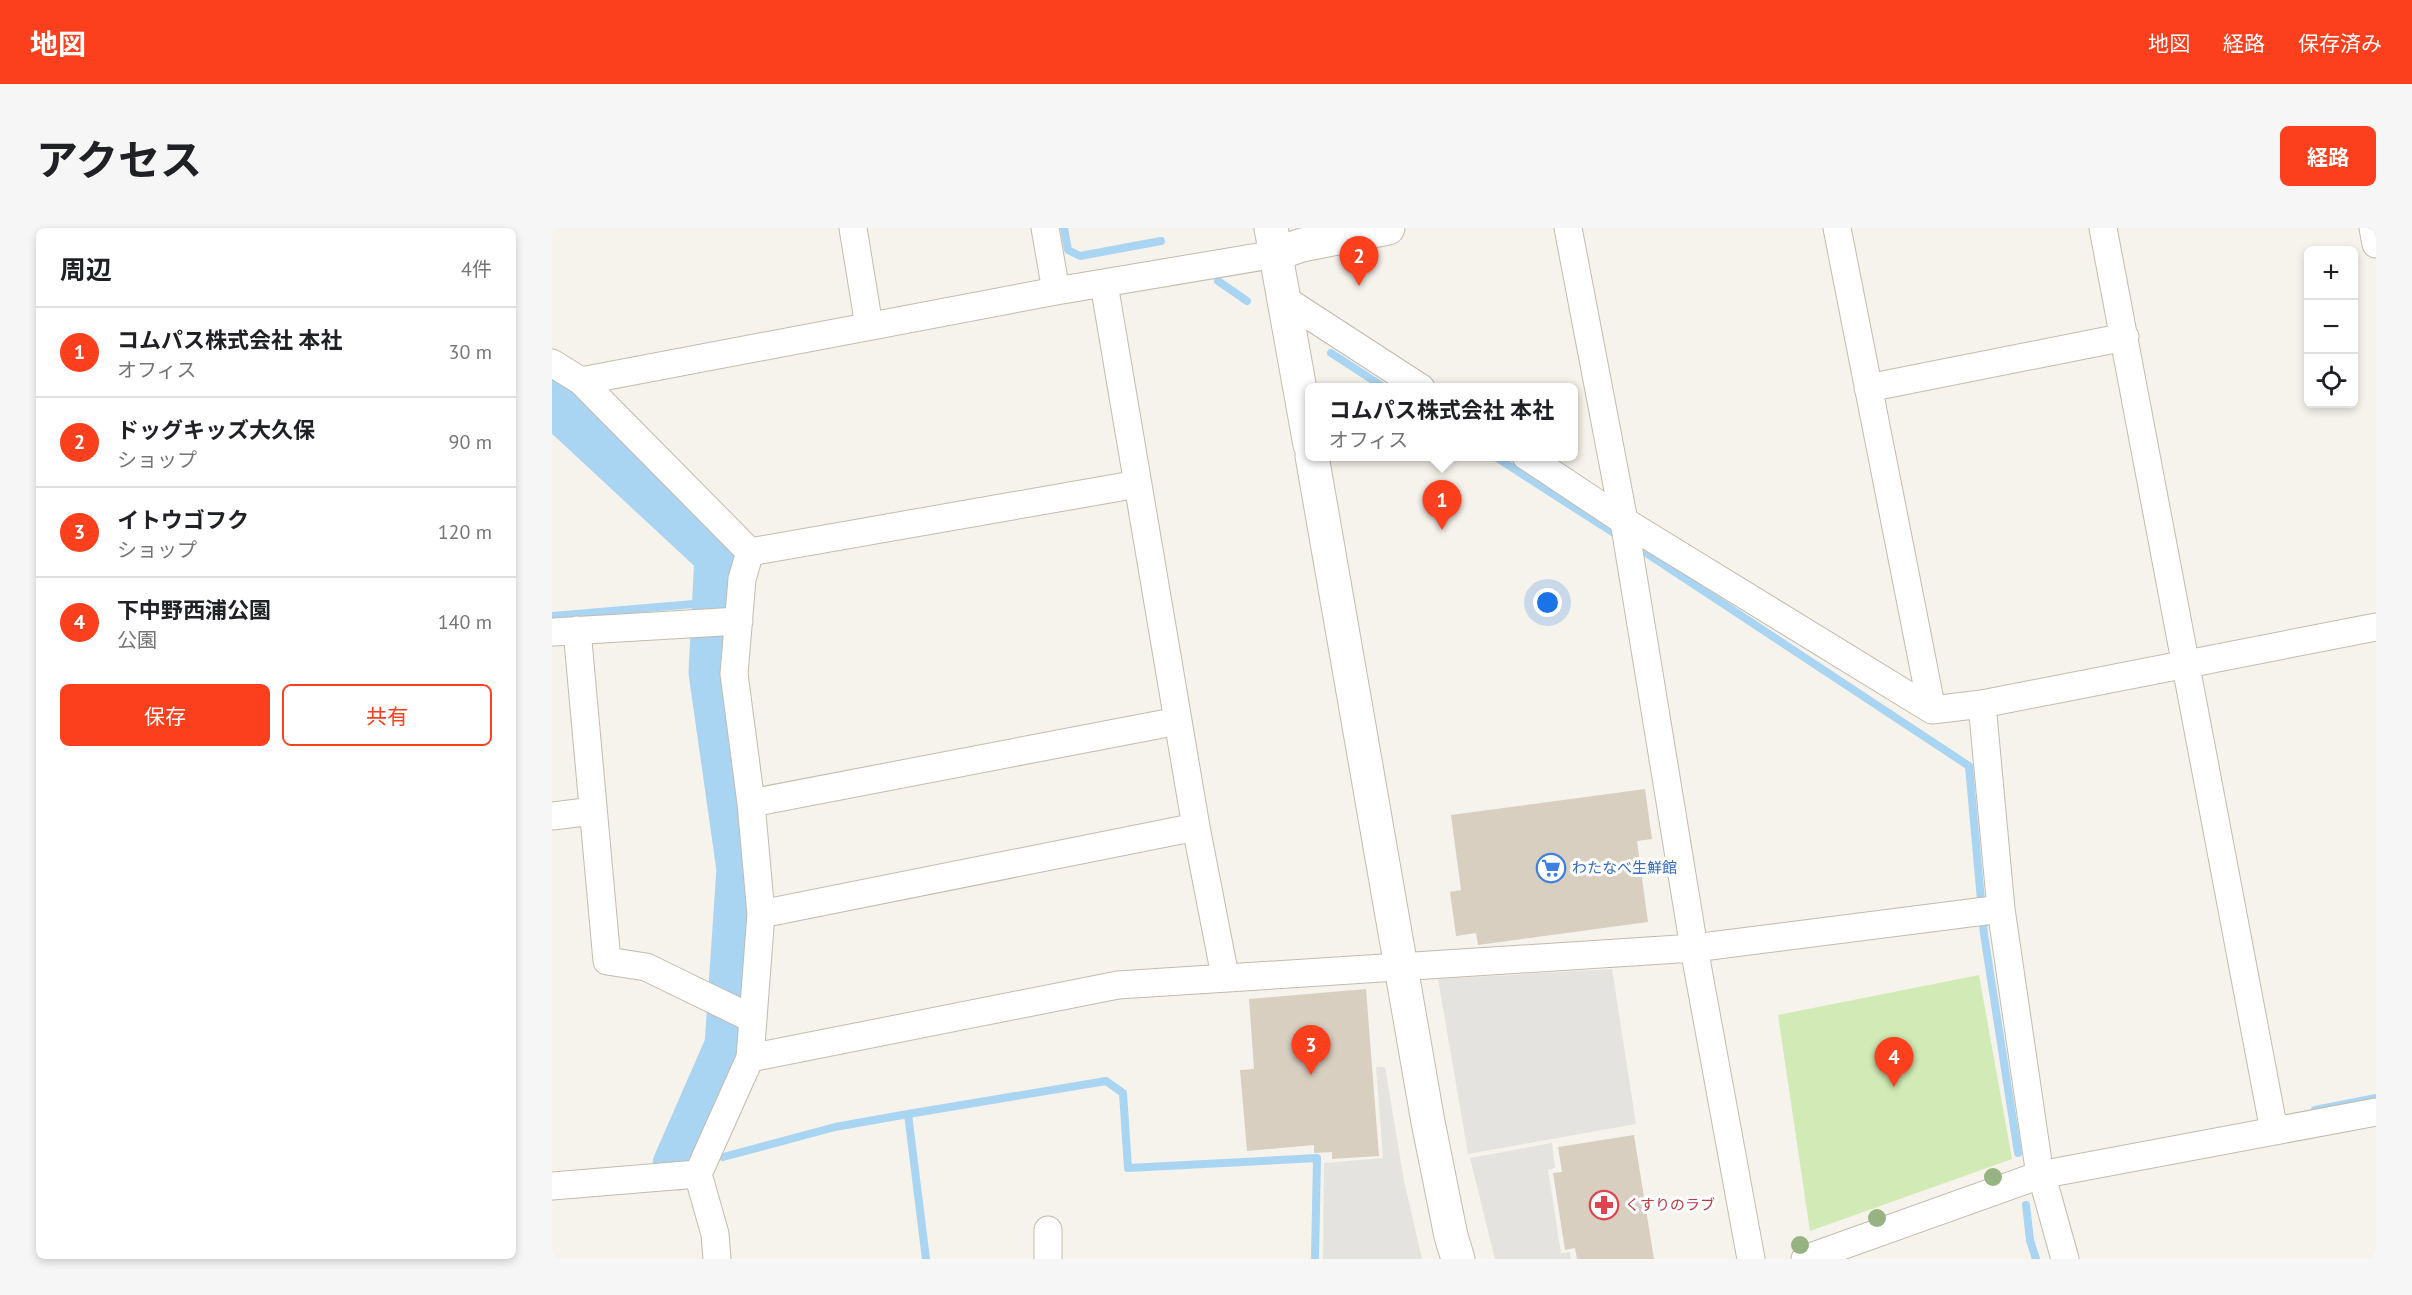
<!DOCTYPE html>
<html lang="ja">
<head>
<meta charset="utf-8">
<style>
	body { margin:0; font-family:"PT Sans","Noto Sans JP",sans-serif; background:#f6f6f6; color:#202124 }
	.controls { position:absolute; right:18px; top:18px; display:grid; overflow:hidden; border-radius:9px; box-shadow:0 3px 9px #0003 }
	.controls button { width:54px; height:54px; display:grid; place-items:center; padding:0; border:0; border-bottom:2px solid #e0e0e0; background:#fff; color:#202124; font:30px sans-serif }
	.you { position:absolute; left:996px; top:375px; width:21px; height:21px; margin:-15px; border:4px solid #fff; border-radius:50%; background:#1a73e8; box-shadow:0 0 0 9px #1a73e833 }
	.badge { display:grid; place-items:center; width:39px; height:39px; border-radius:50%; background:#fc3f1d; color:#fff; font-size:20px; font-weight:700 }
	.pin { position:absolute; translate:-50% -50px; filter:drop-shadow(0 2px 3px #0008) }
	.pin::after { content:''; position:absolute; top:32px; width:21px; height:18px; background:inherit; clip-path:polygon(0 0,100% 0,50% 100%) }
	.popup { position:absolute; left:753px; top:155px; width:273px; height:78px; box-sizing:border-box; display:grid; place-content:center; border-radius:9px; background:#fff; filter:drop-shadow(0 2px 4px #0005); font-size:20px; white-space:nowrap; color:#757577 }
	.popup b { font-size:22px; color:#202124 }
	.popup::after { content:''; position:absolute; left:50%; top:100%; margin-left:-12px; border:12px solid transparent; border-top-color:#fff }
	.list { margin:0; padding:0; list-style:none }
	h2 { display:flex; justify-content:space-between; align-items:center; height:78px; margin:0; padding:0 24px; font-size:26px }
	h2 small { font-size:20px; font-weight:400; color:#757577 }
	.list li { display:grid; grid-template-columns:39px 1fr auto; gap:18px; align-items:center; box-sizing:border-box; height:90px; padding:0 24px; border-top:2px solid #e0e0e0 }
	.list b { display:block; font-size:22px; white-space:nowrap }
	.list p { margin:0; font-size:20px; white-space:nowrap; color:#757577 }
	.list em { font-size:20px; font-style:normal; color:#757577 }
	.actions { display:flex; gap:12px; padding:18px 24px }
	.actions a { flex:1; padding:14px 0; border:2px solid #fc3f1d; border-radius:9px; text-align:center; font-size:21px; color:#fc3f1d }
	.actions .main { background:#fc3f1d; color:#fff }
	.icon { flex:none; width:33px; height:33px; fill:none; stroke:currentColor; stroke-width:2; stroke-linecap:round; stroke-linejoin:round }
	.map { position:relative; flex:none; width:1824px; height:1031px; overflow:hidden; border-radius:9px }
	header { display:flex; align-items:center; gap:36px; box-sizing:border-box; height:84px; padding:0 30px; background:#fc3f1d; color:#fff }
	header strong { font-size:28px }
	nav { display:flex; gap:33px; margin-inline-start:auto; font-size:21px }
	.intro { display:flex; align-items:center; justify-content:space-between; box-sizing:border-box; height:144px; padding:0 36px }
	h1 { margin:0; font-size:42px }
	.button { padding:15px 27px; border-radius:9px; background:#fc3f1d; color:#fff; font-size:21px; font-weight:700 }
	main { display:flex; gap:36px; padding:0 36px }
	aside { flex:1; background:#fff; border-radius:9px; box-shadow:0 3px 9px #0003 }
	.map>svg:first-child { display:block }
</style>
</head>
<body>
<header>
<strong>地図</strong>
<nav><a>地図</a><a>経路</a><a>保存済み</a></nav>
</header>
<div class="intro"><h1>アクセス</h1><a class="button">経路</a></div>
<main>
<aside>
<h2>周辺<small>4件</small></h2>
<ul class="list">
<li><span class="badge">1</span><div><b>コムパス株式会社 本社</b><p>オフィス</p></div><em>30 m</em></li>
<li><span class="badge">2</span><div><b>ドッグキッズ大久保</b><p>ショップ</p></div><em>90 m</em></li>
<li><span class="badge">3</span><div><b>イトウゴフク</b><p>ショップ</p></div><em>120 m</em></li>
<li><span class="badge">4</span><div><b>下中野西浦公園</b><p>公園</p></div><em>140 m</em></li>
</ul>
<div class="actions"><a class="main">保存</a><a>共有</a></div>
</aside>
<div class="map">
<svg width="1824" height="1031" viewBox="0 0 1824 1031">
	<rect width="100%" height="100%" fill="#f6f3ec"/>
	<!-- green -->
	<path fill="#d2eab5" d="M1427,747L1460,931L1258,1003L1226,787Z"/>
	<!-- parking -->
	<path fill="#e5e3e0" d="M1060,741L1084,896L916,926L886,751Z
		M824,839H833L852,953L870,1031H771L772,935L831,930Z
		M1000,915L1003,940L996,942L1009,1025L1018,1024L1019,1031H943L918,930Z"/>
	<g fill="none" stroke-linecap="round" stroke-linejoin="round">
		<!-- stream -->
		<path stroke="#a9d4f2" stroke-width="8" d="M512,0L516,22L528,28L609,13
			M666,53L695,73
			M779,125L833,160
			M942,228L1068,309
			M1082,317L1417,538L1432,706L1466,925
			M0,388L165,374
			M1763,882L1824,870
			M356,886L554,853L571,865L576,940L765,930L763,1031
			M171,929L283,899L356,886L374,1031
			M1474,977L1478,1012L1484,1031"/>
		<!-- river -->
		<path stroke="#a9d4f2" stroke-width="51" d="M0,171L168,327L162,444L190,641L178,818L126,937"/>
	</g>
	<!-- building -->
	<path fill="#d8cfc1" d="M1093,561L1100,611L1085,613L1096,694L926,717L924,705L904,708L898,664L909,662L899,587Z
		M814,761L827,928L780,931V924L762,925V917L695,923L688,842L702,841L697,771Z
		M1082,907L1102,1031H1025L1023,1020L1013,1022L1001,945L1010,944L1006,919Z"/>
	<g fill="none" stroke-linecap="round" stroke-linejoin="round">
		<!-- minor casing -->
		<g stroke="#c2bbae" stroke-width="29">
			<path id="minor" d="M301,0L317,98
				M493,0L504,63
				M1016,0L1072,293L1142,720L1199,1031
				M1285,0L1380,482
				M1551,0L1722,903
				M1821,0L1824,16
				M552,56L644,599L673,748
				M732,71L869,160
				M0,135L29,153L198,324
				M29,153L504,63L724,26
				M1316,160L1573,109
				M974,228L1072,293L1380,482L1430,476L1824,399
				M198,324L586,256
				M25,402L55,733L94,739L201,791
				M0,404L187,393
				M1430,476L1449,681L1486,934L1513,1031
				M199,575L626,493
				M0,588L41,583
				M209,686L644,599
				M198,830L566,757L1142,720L1449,681
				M0,958L146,946
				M496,1002V1031
				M165,1031L163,1006L146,946L198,830L209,686L199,575L182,446L190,351L198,324
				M1253,1031L1488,947L1824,884"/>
		</g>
		<!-- tertiary casing -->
		<g stroke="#c2bbae" stroke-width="35">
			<path id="tertiary" d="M719,0L758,217
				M724,26L750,17L836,0
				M760,228L876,894L899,1008L906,1031"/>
		</g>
		<!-- minor -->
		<use href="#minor" stroke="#fff" stroke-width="27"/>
		<!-- tertiary -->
		<use href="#tertiary" stroke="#fff" stroke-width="33"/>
	</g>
	<!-- trees -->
	<g fill="#97b381">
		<circle cx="1441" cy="949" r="9"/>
		<circle cx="1325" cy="990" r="9"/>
		<circle cx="1248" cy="1017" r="9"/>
	</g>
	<!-- icons -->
	<defs>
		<g id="supermarket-ring" transform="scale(1.5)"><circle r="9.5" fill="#fff" stroke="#3f7fe0" stroke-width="1.5"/><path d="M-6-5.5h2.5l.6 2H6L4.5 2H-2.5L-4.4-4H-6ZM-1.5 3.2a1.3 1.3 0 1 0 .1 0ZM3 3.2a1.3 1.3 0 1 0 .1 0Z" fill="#3f7fe0"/></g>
		<g id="pharmacy-ring" transform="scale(1.5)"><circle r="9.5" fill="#fff" stroke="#e0444e" stroke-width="1.5"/><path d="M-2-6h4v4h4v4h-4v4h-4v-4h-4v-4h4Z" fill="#e0444e"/></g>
	</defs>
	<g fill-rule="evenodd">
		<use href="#supermarket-ring" x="999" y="640"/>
		<use href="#pharmacy-ring" x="1052" y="977"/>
	</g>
	<g text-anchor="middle" stroke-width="6" stroke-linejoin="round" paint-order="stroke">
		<!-- shop labels -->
		<g font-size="15" fill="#366cbe" stroke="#fff" text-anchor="start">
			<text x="1020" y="645">わたなべ生鮮館</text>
		</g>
		<!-- health labels -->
		<g font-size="15" fill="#be3a42" stroke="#fff" text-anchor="start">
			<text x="1073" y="982">くすりのラブ</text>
		</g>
	</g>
</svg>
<div class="controls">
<button>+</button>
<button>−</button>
<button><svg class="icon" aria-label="locate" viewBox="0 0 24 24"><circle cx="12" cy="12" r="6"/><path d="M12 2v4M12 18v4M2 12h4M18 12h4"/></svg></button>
</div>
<div class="you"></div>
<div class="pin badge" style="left:890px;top:302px">1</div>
<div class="popup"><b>コムパス株式会社 本社</b>オフィス</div>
<div class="pin badge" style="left:807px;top:58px">2</div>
<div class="pin badge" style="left:759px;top:847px">3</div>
<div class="pin badge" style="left:1342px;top:859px">4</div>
</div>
</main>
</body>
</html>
